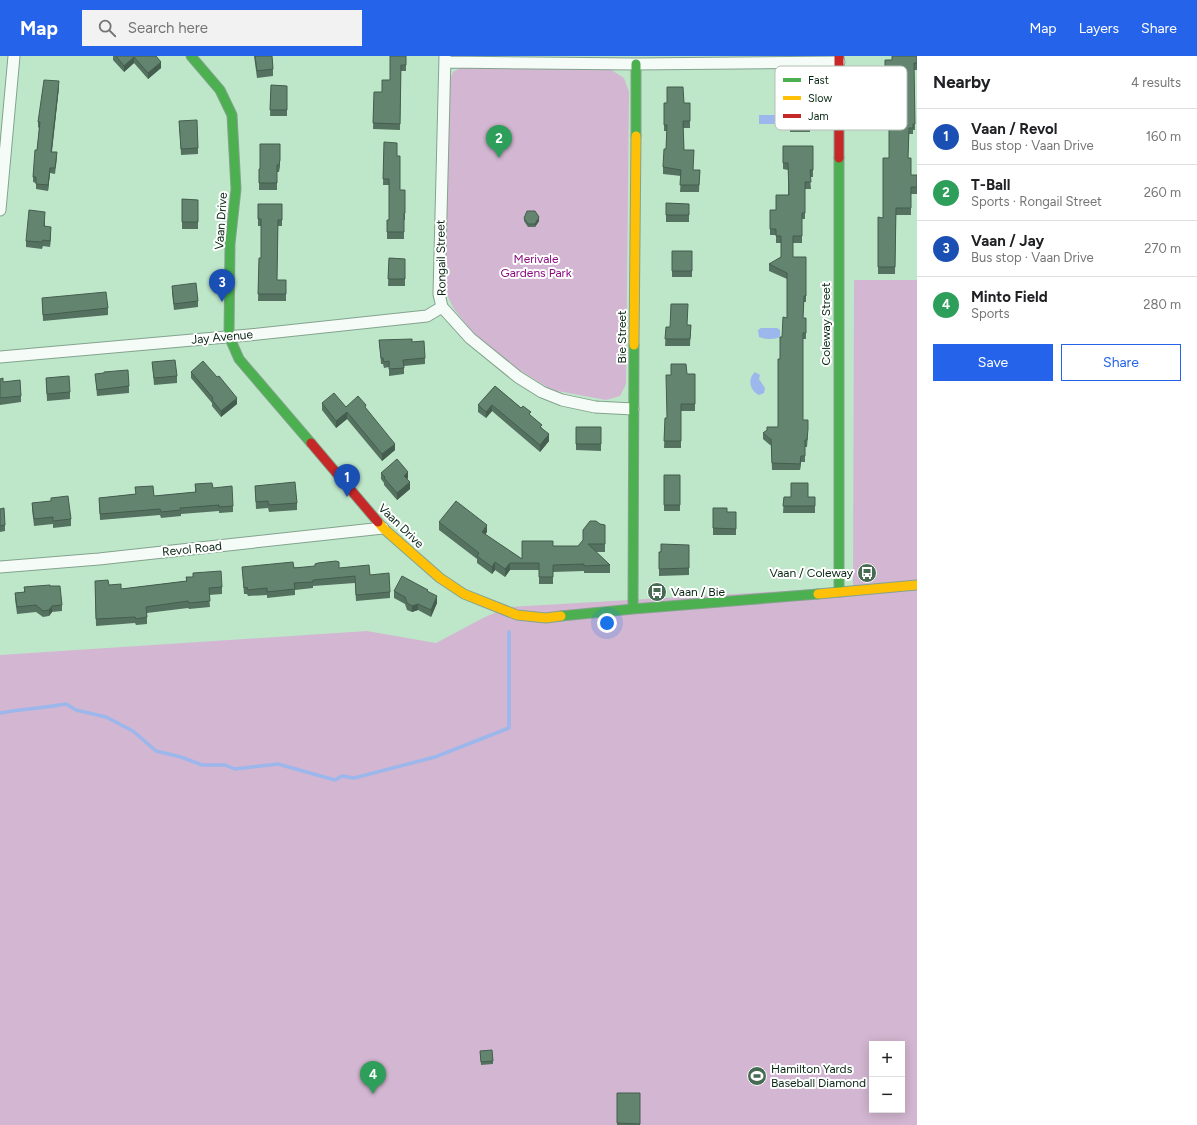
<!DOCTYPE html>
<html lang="en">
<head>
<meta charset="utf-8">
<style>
	body { margin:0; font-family:Figtree,sans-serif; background:#f2f2f2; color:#202124 }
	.controls { position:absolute; right:12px; bottom:12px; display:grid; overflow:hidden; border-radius:0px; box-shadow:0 2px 10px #0003 }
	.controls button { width:36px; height:36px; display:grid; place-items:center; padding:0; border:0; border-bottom:1px solid #e0e0e0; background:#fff; color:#202124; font:20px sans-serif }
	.you { position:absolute; left:607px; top:567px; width:14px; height:14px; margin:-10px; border:3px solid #fff; border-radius:50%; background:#1a73e8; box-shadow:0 0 0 6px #1a73e833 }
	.badge { display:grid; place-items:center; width:26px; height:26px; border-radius:50%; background:#2563eb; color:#fff; font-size:13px; font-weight:700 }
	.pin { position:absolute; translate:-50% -33px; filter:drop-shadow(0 1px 2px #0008) }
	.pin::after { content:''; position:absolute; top:21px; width:14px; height:12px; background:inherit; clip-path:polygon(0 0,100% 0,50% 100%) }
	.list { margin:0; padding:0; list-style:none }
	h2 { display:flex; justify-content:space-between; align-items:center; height:52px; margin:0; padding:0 16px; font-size:17px }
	h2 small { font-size:13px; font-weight:400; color:#757577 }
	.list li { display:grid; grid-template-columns:26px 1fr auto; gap:12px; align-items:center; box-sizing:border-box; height:56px; padding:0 16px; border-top:1px solid #e0e0e0 }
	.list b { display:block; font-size:15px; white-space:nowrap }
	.list p { margin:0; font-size:13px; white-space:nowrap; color:#757577 }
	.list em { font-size:13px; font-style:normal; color:#757577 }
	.actions { display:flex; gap:8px; padding:12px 16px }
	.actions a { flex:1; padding:9px 0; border:1px solid #2563eb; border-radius:0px; text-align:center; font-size:14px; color:#2563eb }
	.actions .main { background:#2563eb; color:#fff }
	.icon { flex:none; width:22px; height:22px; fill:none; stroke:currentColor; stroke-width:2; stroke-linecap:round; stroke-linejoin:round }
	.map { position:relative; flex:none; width:917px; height:1069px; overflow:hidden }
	header { display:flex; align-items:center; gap:24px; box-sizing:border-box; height:56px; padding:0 20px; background:#2563eb; color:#fff }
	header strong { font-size:19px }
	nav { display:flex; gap:22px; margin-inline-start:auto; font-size:14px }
	.search { width:280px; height:36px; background:#f2f2f2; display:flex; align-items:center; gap:10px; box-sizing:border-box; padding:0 14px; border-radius:0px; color:#757577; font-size:15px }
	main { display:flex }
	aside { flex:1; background:#fff }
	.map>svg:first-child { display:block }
</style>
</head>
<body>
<header>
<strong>Map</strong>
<div class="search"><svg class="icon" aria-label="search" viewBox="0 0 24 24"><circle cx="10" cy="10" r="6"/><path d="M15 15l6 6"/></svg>Search here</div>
<nav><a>Map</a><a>Layers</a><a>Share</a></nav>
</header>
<main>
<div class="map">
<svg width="917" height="1069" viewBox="0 0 917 1069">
	<rect width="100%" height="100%" fill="#bee7ca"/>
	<!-- green -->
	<path fill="#d3b6d1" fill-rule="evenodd" d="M460,12L610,13L624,22L629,36L626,328L620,340L606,344L552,334L513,310L474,278L454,253L445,235L450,24L453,16Z
		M854,224H917V1069H0V599L367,575L436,587L485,561L509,551L853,531ZM872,988H902V1054H872Z"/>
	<!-- water -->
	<path fill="#9cb7eb" d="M759,59H778V68H759Z
		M761,272H777L780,274V281C774,284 764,283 759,281L758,274Z
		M755,316L760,319L759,323L765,332L764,337L759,339C750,335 747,323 755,316Z"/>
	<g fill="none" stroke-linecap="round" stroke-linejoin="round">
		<!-- stream -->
		<path stroke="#9cb7eb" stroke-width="3.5" d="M0,657C22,653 44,652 66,648L76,654L106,661L133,675L156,695L181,701L202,709H225L235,713L278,708L335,724L342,720L354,722L435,701L509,672V576"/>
		<!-- street casing -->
		<g stroke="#83a38d" stroke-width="13">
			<path id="street" d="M445,0L439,238L442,251L470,282L518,321L542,336L562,344L595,351L633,353
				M445,6L636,8L839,6
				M0,154L14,0
				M0,301L249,279L427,260L442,251
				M0,511L99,503L383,472"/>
		</g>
		<!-- fast casing -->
		<g stroke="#83a38d" stroke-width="11">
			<path id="fast" d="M191,0L220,34L232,59L236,133L230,188L229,280L239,303L311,387
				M636,80V8
				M839,102V536
				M633,553L634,289
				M561,560L633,553L818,538"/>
		</g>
		<!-- slow casing -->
		<g stroke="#83a38d" stroke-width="11">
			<path id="slow" d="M634,289L636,80
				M378,466L383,472L440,522L464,538L517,559L546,562L561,560
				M818,538L917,529"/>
		</g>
		<!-- jam casing -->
		<g stroke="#83a38d" stroke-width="11">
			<path id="jam" d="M839,102V0
				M311,387L378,466"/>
		</g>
		<!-- street -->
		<use href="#street" stroke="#f5fbf7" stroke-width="11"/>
		<!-- fast -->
		<use href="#fast" stroke="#4caf50" stroke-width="9"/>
		<!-- slow -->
		<use href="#slow" stroke="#ffc107" stroke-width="9"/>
		<!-- jam -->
		<use href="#jam" stroke="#c62828" stroke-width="9"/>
	</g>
	<!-- wall -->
	<path fill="#557260" d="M113,0H156L161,12L148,23L134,7L124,16L113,4Z
		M254,0H272L273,13V20L257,22Z
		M406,0V15H401L400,74L373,73L374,36H382Z
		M917,0V14H914L915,74H913V78H909L908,102L911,119H917V138H911V159H896L895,218H878V161L883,162L889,102V67L880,59L881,25H885L892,4Z
		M271,29L287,30V60H270Z
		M59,31L52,96L57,102L55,118L50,117L48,135L36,133V127L33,126V121L37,94L39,72L38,71V66Z
		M806,41H810V76H790V50H793Z
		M664,47H690V72H683L684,94L693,114H700L699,136H680L681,120L663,118V111L666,93L667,75H664Z
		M179,65L198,92V98L181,99Z
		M384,86L397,100L400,134H405V164H404V183H387V164H389V129H383Z
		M280,88V111L279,116H277V134H259V113H260Z
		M783,90H813V121H810L811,133H805V163H802V187H793V201H806V246H804L803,262H806V283H803V364L808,379L807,391H805V406H801L800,414H772L771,389H770L763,383V377L778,371L780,303L782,281L787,262V223L769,215V208L781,201V187H776V179H770V154H776L788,139V114L783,113Z
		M182,143L198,144V173H182Z
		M666,147L689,148V166H666Z
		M258,148H282V170H278L277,224H286V245H258L259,202H261V170H258Z
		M524,162L539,165L535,171H528L524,165Z
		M45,163V170L51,177L50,191L43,190L42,193L26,191V185Z
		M672,195H692V221H672Z
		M389,202L405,203V230H388Z
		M172,230L198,245V251L174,254L172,237Z
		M42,242L108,252V259L43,265Z
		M687,269H691L690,290H665L666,271H670Z
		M379,284L412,286L425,302V308L404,310V318L389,320V311L384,312L383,308H381Z
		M152,306L177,320V327L154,329Z
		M191,316L217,321L237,348L221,361L212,350V347L191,322Z
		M95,318L129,330V337L97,340Z
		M687,318H695V355H681V392H664L665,362H667Z
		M46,322L70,336V343L47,345Z
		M0,323L21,340V346L0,349Z
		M495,330L531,360L542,372L549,385L540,396L492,355L486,362L478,356V349Z
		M322,347L366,353L395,394L382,405L347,363L336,372L322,354Z
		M576,371H601V395L576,394Z
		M381,417L408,422L407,423L410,433L397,444L384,429V427L381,423Z
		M664,419H680V455H664Z
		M195,428L213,432L233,450V456L219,457V455L181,458V460L161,462L160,459L100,464L99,442L136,438L135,431L154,440L195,436Z
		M255,430L297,447V454L269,456L268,452L256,453Z
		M784,441H815V457H783Z
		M51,442L71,463V470L53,472V468L34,470L32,453V447L51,445Z
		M713,452L727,456H736V479H713Z
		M0,453L5,469V475L0,476Z
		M439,466L487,476L485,478L522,503L553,490H578L600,468L605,469V496H596L610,509V517H584V515L553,516V528H539V514H510L505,521L495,514L492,518L477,507V503L439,474Z
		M689,489V519L659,520V496Z
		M242,511L339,512L370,519L390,536V542L356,545L355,527L313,530V532L295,534V539L267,542V539L248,540L247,538H244Z
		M193,517L222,531V538L209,539L210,551L189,553L188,552L147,557V568L136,569L135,567L96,570L95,532L109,529L121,533L186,525V521H193Z
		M50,530L62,549V555L52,556L49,560L43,561L36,556L17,558L15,543V537L24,536V531Z
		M394,535L428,536L437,547L431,561L418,554L412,556L407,554L405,548L394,542Z
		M480,995L493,1005V1008L481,1009Z
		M617,1037H640V1069H617Z"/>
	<!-- shaded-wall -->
	<path fill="#455d4e" d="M134,1V7L124,16V10Z
		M161,6V12L148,23V17Z
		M59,25V31L51,101V96Z
		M50,112V117L48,135V129Z
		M539,161V165L535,171V168Z
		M51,171V177L50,191V185Z
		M237,342V348L221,361V355Z
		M492,349V355L486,362V356Z
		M347,356V363L336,372V365Z
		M549,378V385L540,396V389Z
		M395,388V394L382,405V398Z
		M801,400V406L800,414V408Z
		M408,416V422L404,426V420Z
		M410,426V433L397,444V437Z
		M487,469V476L482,483V476Z
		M495,506V514L492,518V511Z
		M510,507V514L505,521V513Z
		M437,540V547L431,561V554Z
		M418,548V554L412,556V550Z
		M52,550V556L49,560V554Z"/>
	<!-- building -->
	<path fill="#638570" stroke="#455d4e" d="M116,0H156L161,6L148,17L134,1L124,10Z
		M255,0H272L273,13L257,15Z
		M390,0H406V9H401L400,68L373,67L374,36H382V24H390Z
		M892,0H917V7H914L915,68H913V72H909L908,102H911V119H917V131H911V152H896L895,211H878V161L883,162V102H889V61L880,52L881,25H885V4H892Z
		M44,24L59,25L51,96H57L55,112H50L48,129L36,128V121H33L35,94H37L40,66H38Z
		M271,29L287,30V54H270Z
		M667,31H683L684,47H690V65H683L684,94H694L693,114H700L699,129H680L681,114L663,111L664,93H666L667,69H664V47H667Z
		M197,64L198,92L181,93L179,65Z
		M384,86L397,87V100H400V134H405V157H404V176H387V164H389V123H383Z
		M260,88H280V104L279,109H277V127H259V113H260Z
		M783,90H813V114H810L811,126H805V157H802V180H793V201H806V240H804L803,262H806V277H803V364H808V373L807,384H805V400H801L800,408L772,407L771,383H770L763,377L767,374V371H778V303H780V281H782L783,261L787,262V217L769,208L781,201V180H776V173H770V154H776V139H789L788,107H783Z
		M182,143L198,144V166H182Z
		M666,147L689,148V159H666Z
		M258,148H282V164H278L277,224H286V238H258L259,202H261V163H258Z
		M29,154L45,156L44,170L51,171L50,185L43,184L42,186L26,185Z
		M527,155H535L539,161L535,168H528L524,162Z
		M672,195H692V215H672Z
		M389,202L405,203V223H388Z
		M196,227L198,245L174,248L172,230Z
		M106,236L108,252L43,259L42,242Z
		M671,248H688L687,269H691L690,283H665L666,271H670Z
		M412,283V286L424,285L425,302L403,304L404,312L389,313V305L384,306L383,302H381L379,284Z
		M175,304L177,320L154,322L152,306Z
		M203,305L217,321L219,320L237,342L221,355L212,344L213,342L191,316Z
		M671,308H686L687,318H695V348H681V385H664L665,362H667L666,319H671Z
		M128,314L129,330L97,334L95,318L104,317V316Z
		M69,320L70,336L47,338L46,322Z
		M3,322V326L20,324L21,340L0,342V323Z
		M495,330L521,352L523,350L531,356L529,358L542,369L540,371L549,378L540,389L492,349L486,356L478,349Z
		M334,337L346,351L358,340L366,349L365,351L395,388L382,398L347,356L336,365L322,347Z
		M576,371H601V388H576Z
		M397,403L408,416L404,420L410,426L397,437L384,422L385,421L381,417Z
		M664,419H680V449H664Z
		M295,426L297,447L269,449L268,445L256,446L255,430Z
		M212,427L213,432L232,430L233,450L219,451V449L180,452L181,454L161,456L160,453L100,458L99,442L136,438L135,431L153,430L154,440L196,436L195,428Z
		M791,427H808V441H815V450H783L784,441H791Z
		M68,440L71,463L53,465V461L34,463L32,447L51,445V442Z
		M456,445L487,469L482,476L522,503V485H553V490H578L583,484V474L590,465H596L600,468L605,469V488H588L610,509L584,510V508L553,509V521H539V507H510L505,513L495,506L492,511L477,500L479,497L439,466Z
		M4,452L5,469L0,470V453Z
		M713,452H727V456H736V473L713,472Z
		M661,488L689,489V512L659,513V496H661Z
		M336,505L339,506V512L369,509L370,519L389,517L390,536L356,539L355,520L313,524V526L294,527L295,533L267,536V532L248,534L247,531L244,532L242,511L293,506L294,512L315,510V508L318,507Z
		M221,515L222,531L209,532L210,545L189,547L188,545L146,551L147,561L136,563L135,561L96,563L95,525L108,524L109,529L121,528V533L187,525L186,521H193V517Z
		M402,520L428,534L427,535L437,540L431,554L418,548L412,550L407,547L405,541L394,535Z
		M50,529V530H60L62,549L52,550L49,554L43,555L36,549L17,551L15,537L25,536L24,531Z
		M492,994L493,1005L481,1006L480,995Z
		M617,1037H640V1068L617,1067Z"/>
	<!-- icons -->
	<defs>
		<g id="bus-disc" transform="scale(1)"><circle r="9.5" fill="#476a52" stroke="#fff"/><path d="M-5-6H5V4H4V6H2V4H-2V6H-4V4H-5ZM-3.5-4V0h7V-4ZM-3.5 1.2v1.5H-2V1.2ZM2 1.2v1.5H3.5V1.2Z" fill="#fff"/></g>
		<g id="stadium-disc" transform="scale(1)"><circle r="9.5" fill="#476a52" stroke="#fff"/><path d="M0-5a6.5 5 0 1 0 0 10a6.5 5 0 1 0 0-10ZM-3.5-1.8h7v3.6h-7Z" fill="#fff"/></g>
	</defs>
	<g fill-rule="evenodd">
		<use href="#bus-disc" x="867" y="517"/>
		<use href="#bus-disc" x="657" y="536"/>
		<use href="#stadium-disc" x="757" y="1020"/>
	</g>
	<g text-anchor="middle" stroke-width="4" stroke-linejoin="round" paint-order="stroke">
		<!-- street labels -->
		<g font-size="12" fill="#072612" stroke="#fff">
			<text transform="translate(221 165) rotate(-86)" y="4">Vaan Drive</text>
			<text transform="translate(441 202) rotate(-91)" y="4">Rongail Street</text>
			<text transform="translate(826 268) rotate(-90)" y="4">Coleway Street</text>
			<text transform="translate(222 281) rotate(-5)" y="4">Jay Avenue</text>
			<text transform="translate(622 281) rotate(-90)" y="4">Bie Street</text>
			<text transform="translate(401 470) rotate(44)" y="4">Vaan Drive</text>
			<text transform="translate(192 493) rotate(-6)" y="4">Revol Road</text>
		</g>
		<!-- park labels -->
		<g font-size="12" fill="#890a7e" stroke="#fff">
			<text x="536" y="207">Merivale<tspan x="536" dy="14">Gardens Park</tspan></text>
		</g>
		<!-- poi labels -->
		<g font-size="12" fill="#072612" stroke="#fff" text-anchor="start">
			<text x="853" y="521" text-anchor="end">Vaan / Coleway</text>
			<text x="671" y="540">Vaan / Bie</text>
			<text x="771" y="1017">Hamilton Yards<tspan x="771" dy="14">Baseball Diamond</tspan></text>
		</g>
	</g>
	<!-- legend -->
	<rect x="775" y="10" width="132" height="64" rx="6" fill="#fff" stroke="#b5beb8" stroke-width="1"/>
	<rect x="783" y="22" width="18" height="4" fill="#4caf50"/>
	<rect x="783" y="40" width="18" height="4" fill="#ffc107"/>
	<rect x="783" y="58" width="18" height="4" fill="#c62828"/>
	<g font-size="11" fill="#072612">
		<text x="808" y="28">Fast</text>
		<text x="808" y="46">Slow</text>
		<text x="808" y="64">Jam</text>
	</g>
</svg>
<div class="controls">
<button>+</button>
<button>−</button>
</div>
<div class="you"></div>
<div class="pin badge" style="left:347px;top:441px;background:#1a4fb4">1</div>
<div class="pin badge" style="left:499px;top:102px;background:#2e9e5b">2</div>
<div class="pin badge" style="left:222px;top:246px;background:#1a4fb4">3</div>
<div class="pin badge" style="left:373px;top:1038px;background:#2e9e5b">4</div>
</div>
<aside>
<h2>Nearby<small>4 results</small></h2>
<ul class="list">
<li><span class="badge" style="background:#1a4fb4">1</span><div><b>Vaan / Revol</b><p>Bus stop · Vaan Drive</p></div><em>160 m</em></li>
<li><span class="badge" style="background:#2e9e5b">2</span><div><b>T-Ball</b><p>Sports · Rongail Street</p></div><em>260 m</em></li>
<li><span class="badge" style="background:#1a4fb4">3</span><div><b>Vaan / Jay</b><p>Bus stop · Vaan Drive</p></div><em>270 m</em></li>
<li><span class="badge" style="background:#2e9e5b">4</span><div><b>Minto Field</b><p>Sports</p></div><em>280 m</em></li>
</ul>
<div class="actions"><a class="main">Save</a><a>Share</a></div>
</aside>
</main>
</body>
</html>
